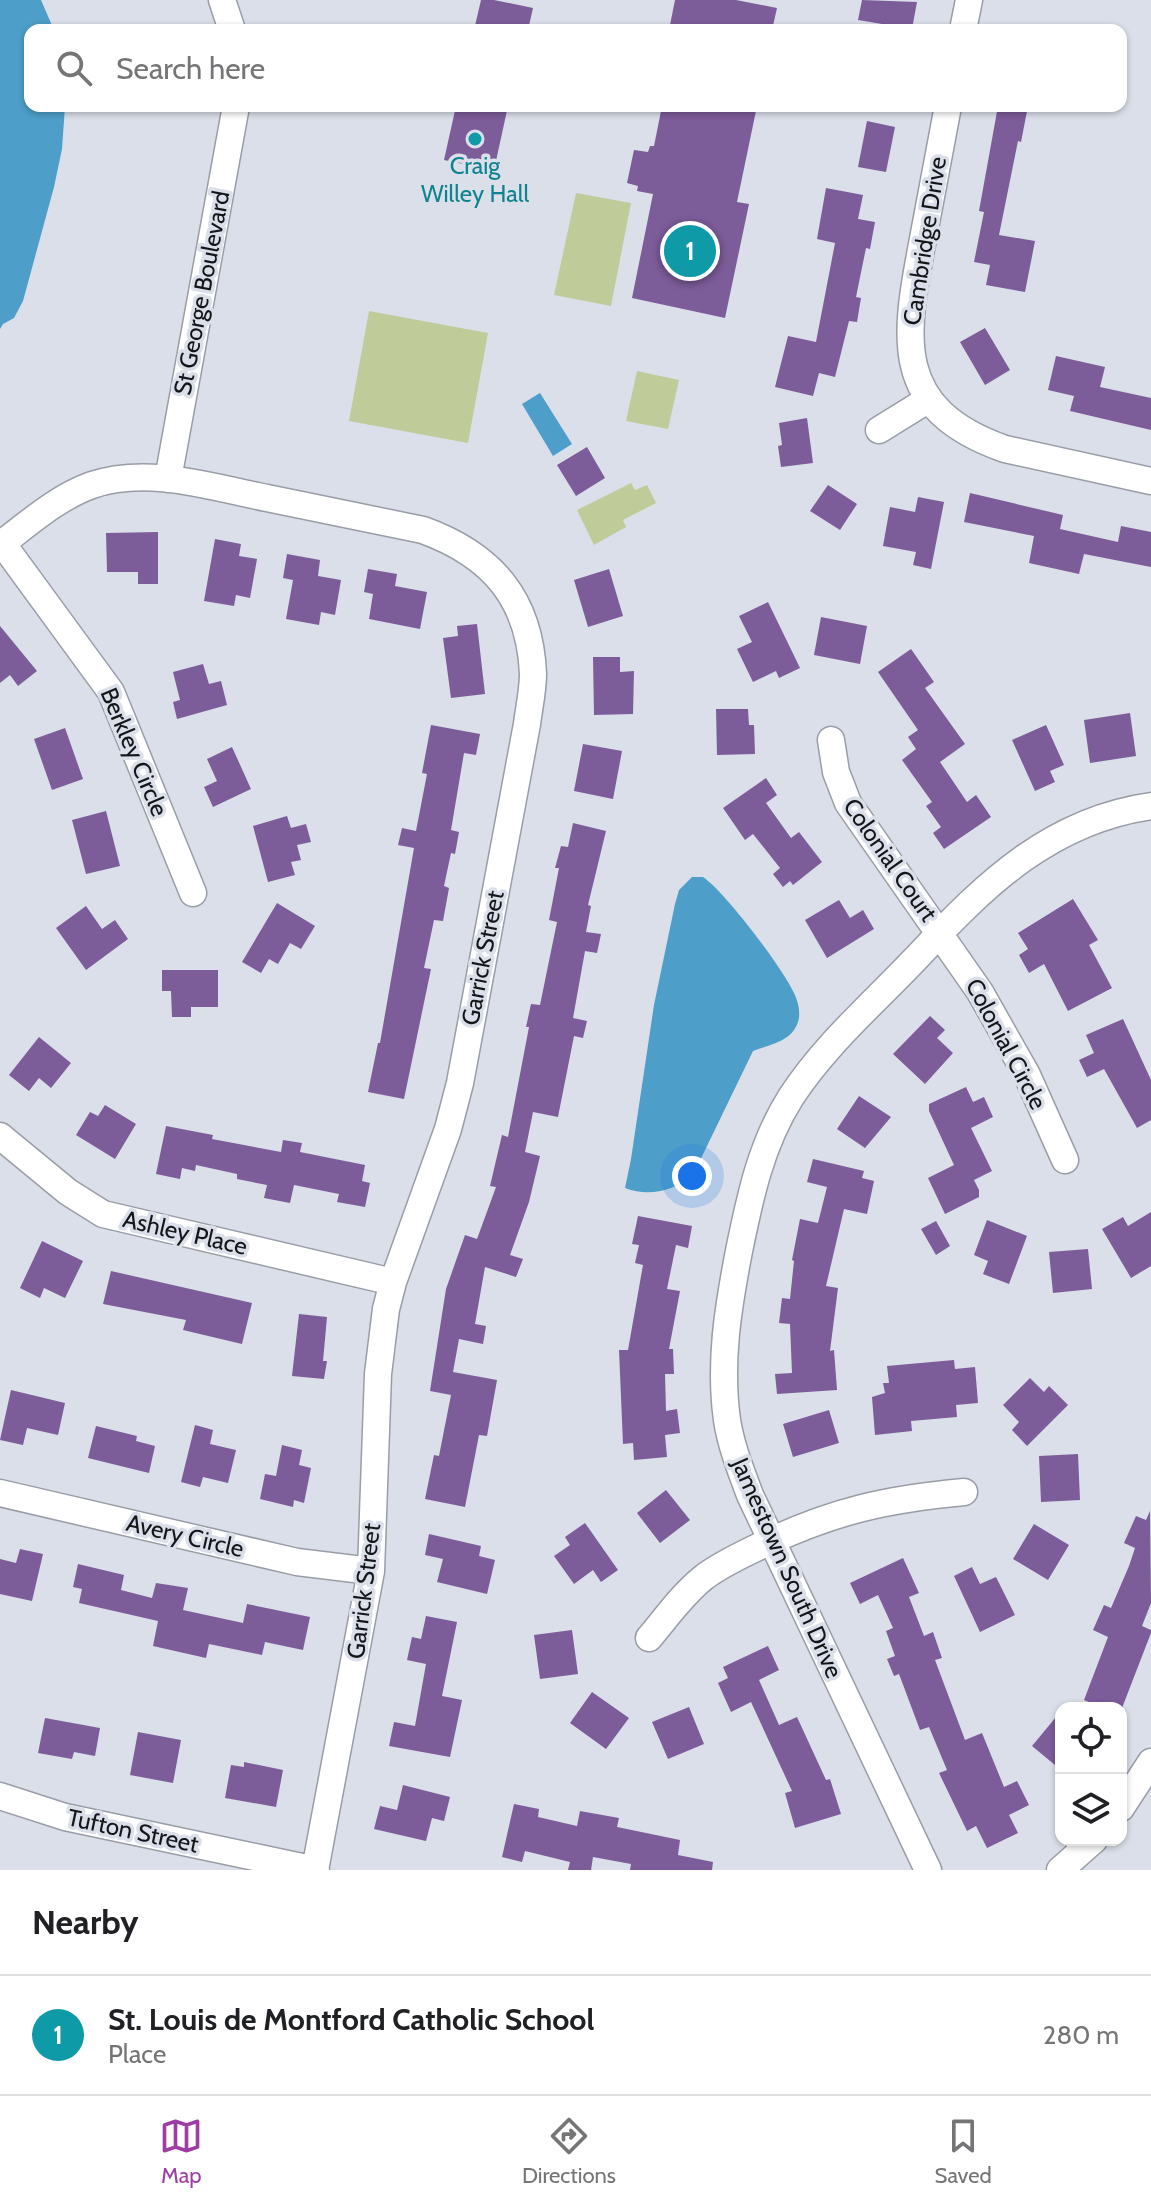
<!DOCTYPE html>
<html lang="en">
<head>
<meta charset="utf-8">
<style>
	body { margin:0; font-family:Cabin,sans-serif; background:#f6f6f6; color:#202124 }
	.controls { position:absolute; right:24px; bottom:24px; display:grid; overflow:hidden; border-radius:16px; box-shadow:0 2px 6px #0004 }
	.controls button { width:72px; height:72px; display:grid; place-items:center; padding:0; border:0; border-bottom:2px solid #e0e0e0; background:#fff; color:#202124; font:40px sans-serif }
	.you { position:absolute; left:692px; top:1176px; width:28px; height:28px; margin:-20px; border:6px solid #fff; border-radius:50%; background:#1a73e8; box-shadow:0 0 0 12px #1a73e833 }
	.badge { display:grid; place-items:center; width:52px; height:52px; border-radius:50%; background:#9e3ea5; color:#fff; font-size:26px; font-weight:700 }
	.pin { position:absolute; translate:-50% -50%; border:4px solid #fff; box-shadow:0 2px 8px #0006 }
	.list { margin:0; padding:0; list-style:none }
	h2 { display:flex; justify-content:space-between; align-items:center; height:104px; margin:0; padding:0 32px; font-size:34px }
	h2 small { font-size:26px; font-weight:400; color:#757577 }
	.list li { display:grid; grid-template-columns:52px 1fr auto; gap:24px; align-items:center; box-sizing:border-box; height:120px; padding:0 32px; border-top:2px solid #e0e0e0 }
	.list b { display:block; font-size:30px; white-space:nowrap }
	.list p { margin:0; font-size:26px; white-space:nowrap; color:#757577 }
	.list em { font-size:26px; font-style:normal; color:#757577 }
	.icon { flex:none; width:44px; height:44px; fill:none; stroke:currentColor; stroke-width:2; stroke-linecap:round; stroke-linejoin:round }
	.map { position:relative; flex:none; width:1151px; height:1870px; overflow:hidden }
	.search { position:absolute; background:#fff; box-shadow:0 2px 6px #0004; left:24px; right:24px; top:24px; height:88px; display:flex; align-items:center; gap:20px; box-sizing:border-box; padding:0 28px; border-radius:16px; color:#757577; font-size:30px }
	.sheet { height:224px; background:#fff }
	nav { display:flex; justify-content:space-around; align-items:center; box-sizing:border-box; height:112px; border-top:2px solid #e0e0e0; background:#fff; font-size:22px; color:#757577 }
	nav a { display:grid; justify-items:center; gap:4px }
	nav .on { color:#9e3ea5 }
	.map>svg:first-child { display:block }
</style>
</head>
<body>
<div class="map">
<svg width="1151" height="1870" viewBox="0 0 1151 1870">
	<rect width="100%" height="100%" fill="#dadfe9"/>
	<!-- green -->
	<path fill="#bfcc9a" d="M576,193L631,203L611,306L554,295Z
		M369,311L488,333L468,443L349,421Z
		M637,371L679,380L668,429L626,421Z
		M631,483L635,490L647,485L656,503L623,520L626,527L594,545L577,510Z"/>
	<!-- water -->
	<path fill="#4d9ec8" d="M0,0H41L54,30H30V106H65L62,149L54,187L23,301L14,318L3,324L0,329Z
		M540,393L572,444L553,456L522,404Z
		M692,877H703C725,892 782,967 794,993C798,1001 801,1013 798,1022C791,1042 771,1044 753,1051L692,1177C671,1191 649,1197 625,1188L631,1159L654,1005L675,904L679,890Z"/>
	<!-- building -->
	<path fill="#7d5c9a" d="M481,0H494L533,8L528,30H474Z
		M675,0H736L777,8L772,30H669Z
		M862,0L917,2L912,29L858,20Z
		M456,106H508L494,170L444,160Z
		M662,106H757L737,202L749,204L725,318L632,298L653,194L637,191L638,186L627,183L634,150L648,152L650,146H654Z
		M998,106H1028L1021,142L1018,141L999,235L1035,241L1025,292L986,285L990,265L974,262L984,212L979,211Z
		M867,121L895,127L886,172L858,167Z
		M826,188L863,195L858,219L875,222L870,249L866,248L856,297L861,298L857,322L849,321L835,377L819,373L813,396L775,387L788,336L816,342L835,243L817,239Z
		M985,328L1010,370L985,385L960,342Z
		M1056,356L1105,367L1100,387L1151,398V430L1070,411L1074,396L1048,390Z
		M807,418L813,463L781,467L778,446L782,445L779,423Z
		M587,447L605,478L576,496L557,465Z
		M828,485L857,504L840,530L810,511Z
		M970,493L1063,515L1060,529L1118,542L1121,526L1151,532V567L1084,554L1079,574L1029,563L1034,536L964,522Z
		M918,497L944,502L931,569L913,565L916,552L883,546L890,507L915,512Z
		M158,532V584H138V572H107L106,533Z
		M215,539L241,544L239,556L257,559L250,598L236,595L234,606L204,601Z
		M287,554L320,560L318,576L341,580L335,615L321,612L319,625L286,619L293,580L283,578Z
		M368,569L397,574L395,586L427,592L420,629L369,619L373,594L364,592Z
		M609,569L623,616L588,627L574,580Z
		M768,602L800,668L779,678L776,671L753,682L737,649L752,642L739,616Z
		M821,617L867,626L860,664L814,655Z
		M477,624L485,694L451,698L443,638L458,636L457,626Z
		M0,626L37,671L18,686L10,675L0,683Z
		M911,649L934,682L925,688L965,744L940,762L967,802L976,795L991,817L944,849L933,833L941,827L926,806L932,802L902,760L916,749L908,737L918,730L878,672Z
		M593,657H620V672L634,671L633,714L594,715Z
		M203,664L209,684L221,681L227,705L177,719L173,702L180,700L173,672Z
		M716,709H748L749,725H754L755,754L717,755Z
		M1130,713L1136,756L1090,763L1084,720Z
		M431,725L480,734L476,755L464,753L451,830L459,832L455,854L451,853L444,886L449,888L443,921L434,920L424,968L431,969L404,1099L368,1092L378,1043H380L414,848L398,845L402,828L416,831L427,774L422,773Z
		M1046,725L1064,765L1050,771L1055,782L1035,791L1012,740Z
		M65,728L83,779L52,790L34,739Z
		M583,744L622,751L613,799L574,791Z
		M232,747L251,789L213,807L204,787L217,781L207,759Z
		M766,778L777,795L766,803L791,838L799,832L822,862L793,885L790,881L783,887L773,874L780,868L753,834L745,840L723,808Z
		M106,811L120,866L86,874L72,820Z
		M287,816L291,828L306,824L311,842L297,845L301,860L291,862L295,875L268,882L253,826Z
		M573,823L606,831L588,905L591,906L586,932L601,934L597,953L585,951L573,1018L587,1021L583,1038L574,1036L558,1117L533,1112L525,1152L540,1156L529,1202L510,1255L523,1259L516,1277L485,1267L475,1324L486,1326L483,1344L459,1339L453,1372L497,1380L487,1436L479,1435L465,1507L425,1499L434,1455L439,1456L451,1395L430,1391L446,1289L465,1235L477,1239L496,1187L490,1186L502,1135L508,1137L529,1027H526L531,1004L540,1005L557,922L549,920L559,868H555L561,846L568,847Z
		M1073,899L1098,940L1089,945L1112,988L1068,1011L1044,964L1029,973L1019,955L1028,949L1018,933Z
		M839,900L850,918L863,910L874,929L827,958L805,920Z
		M277,903L315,926L301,949L290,943L278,964L269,959L261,973L242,962Z
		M86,906L102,929L115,920L128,939L86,970L56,928Z
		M162,970H218V1007H191V1017H172L171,991H162Z
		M930,1016L945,1030L937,1038L953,1053L925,1084L893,1054Z
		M1123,1019L1151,1080V1120L1137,1128L1104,1069L1087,1077L1079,1060L1094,1053L1086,1035Z
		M39,1037L71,1063L51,1088L39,1078L29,1091L9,1075Z
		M966,1087L973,1102L984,1097L993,1117L971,1128L992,1171L974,1180L979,1190V1197L945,1214L928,1178L954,1165L929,1111V1104Z
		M859,1096L891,1117L865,1148L837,1129Z
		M105,1105L136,1124L115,1159L76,1135L90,1112L98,1116Z
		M166,1126L213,1135L212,1139L281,1152L283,1140L302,1143L300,1152L365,1165L362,1181L370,1183L365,1207L337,1202L339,1194L294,1185L290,1203L264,1198L267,1185L237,1179V1174L196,1165L195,1171L182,1168L180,1179L156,1174Z
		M813,1159L864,1171L862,1178L874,1181L867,1214L844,1209L826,1286L838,1288L830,1351L834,1350L837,1390L777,1394L775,1374L792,1373L790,1324L779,1323L782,1298L790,1299L794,1261L792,1260L800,1219L818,1223L827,1187L807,1182Z
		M1151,1212V1266L1131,1278L1102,1229L1123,1217L1128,1226Z
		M638,1216L692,1226L688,1248L676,1245L667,1289L680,1291L669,1349H673L674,1374H665L666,1411L677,1409L680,1433L665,1435L667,1457L634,1460L633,1443L623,1444L619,1350H628L643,1265L635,1263L639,1245L632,1244Z
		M987,1220L1027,1236L1009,1284L983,1274L988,1261L974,1255Z
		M936,1221L950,1246L936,1255L921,1229Z
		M42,1241L83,1261L65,1298L44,1288L40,1298L20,1288Z
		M1088,1249L1092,1289L1053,1293L1049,1252Z
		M111,1271L252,1303L242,1344L183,1330L186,1320L103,1304Z
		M299,1314L327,1317L323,1361H327L324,1379L292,1376Z
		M954,1360L955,1369L975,1367L978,1403L956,1405L957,1417L911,1421L912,1431L875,1435L872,1397L885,1393L883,1383H889L887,1366Z
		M1030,1378L1044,1392L1049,1386L1068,1405L1027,1446L1012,1430L1019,1422L1003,1405Z
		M11,1390L65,1403L58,1435L27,1428L23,1445L0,1440Z
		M829,1410L839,1443L793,1457L783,1424Z
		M195,1425L213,1430L210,1444L236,1450L228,1483L203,1477L200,1487L181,1482Z
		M96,1426L137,1436L136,1441L155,1446L149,1473L88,1458Z
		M282,1445L302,1450L299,1465L311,1468L304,1503L294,1500L293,1507L260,1499L265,1474L276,1476Z
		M1078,1454L1080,1500L1041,1502L1039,1456Z
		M666,1490L690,1520L660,1543L637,1513Z
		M1150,1511L1151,1603L1142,1626L1151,1630V1633L1122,1708H1103L1084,1700L1108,1637L1093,1630L1104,1605L1111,1608L1129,1566L1135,1548L1124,1543L1136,1516L1146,1520Z
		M585,1523L618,1570L601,1582L593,1570L574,1584L554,1556L570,1545L565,1537Z
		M1034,1524L1069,1545L1048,1580L1013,1559Z
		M429,1534L481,1546L479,1556L495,1560L487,1594L437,1582L443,1559L425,1555Z
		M20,1549L43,1554L32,1601L0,1594V1559L16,1563Z
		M903,1558L919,1593L909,1597L924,1636L933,1632L942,1658L935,1660L965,1740L982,1733L1004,1787L1017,1781L1029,1805L1009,1815L1018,1833L987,1848L976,1826L967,1831L939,1773L947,1770L929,1727L920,1730L899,1674L894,1676L887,1659L895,1656L886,1631L893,1628L878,1595L860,1604L850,1583Z
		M78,1564L124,1575L121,1590L152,1598L156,1583L188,1588L183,1610L243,1623L247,1604L310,1617L303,1650L265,1642L262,1655L209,1644L206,1658L153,1646L158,1621L79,1603L82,1589L73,1587Z
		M972,1567L980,1584L996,1577L1015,1615L980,1632L954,1576Z
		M426,1616L457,1622L442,1696L462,1700L450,1757L389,1746L394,1722L415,1726L426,1664L407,1660L412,1637L421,1639Z
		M572,1630L578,1674L540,1679L534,1635Z
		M768,1646L779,1670L759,1680L779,1725L797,1717L826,1780L830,1779L841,1814L795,1828L785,1793L792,1791L751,1702L731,1712L718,1683L728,1678L723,1667Z
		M592,1692L629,1718L606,1749L570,1723Z
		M689,1707L704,1744L668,1759L652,1722Z
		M1061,1711V1770L1032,1746Z
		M45,1718L100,1728L95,1756L74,1752L72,1759L38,1753Z
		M138,1732L181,1740L173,1783L130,1775Z
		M244,1762L283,1770L276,1807L225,1798L231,1765L244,1767Z
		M403,1785L450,1797L444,1821L432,1818L426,1841L374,1829L380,1806L397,1810Z
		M514,1804L539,1809L538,1817L577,1826L580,1811L619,1818L617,1827L680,1840L678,1855L713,1862L712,1870H630L631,1864L593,1857L591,1870H568L570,1862L525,1851L522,1862L502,1857Z"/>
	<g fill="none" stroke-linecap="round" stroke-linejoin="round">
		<!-- minor casing -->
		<g stroke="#989da6" stroke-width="29">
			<path id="minor" d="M222,0L232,30
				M963,30L969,0
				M948,106C940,150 931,195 923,239C904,338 891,409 1005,449L1151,481
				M879,430L929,399
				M168,479L236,106
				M2,543L111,692L193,893
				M0,545C29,523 58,497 92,485C148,466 211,487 267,498C319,509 371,519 423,530C492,555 530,599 533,674C533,690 529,708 527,724L460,1083L448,1129L393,1282L386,1309L378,1374L371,1571L315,1870
				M831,740L836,772L848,803L980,992L1027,1075L1065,1160
				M0,1136L68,1192L103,1214L393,1282
				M0,1493L297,1562L371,1571
				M649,1638C666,1618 682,1595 703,1578C721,1564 742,1555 762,1545C833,1511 887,1499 964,1492
				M0,1796L65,1817L316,1870
				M1121,1808L1151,1762
				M928,1870L750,1495C741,1471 731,1446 727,1420C719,1362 728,1308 739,1251C750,1197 761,1144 791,1097C826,1043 877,1000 921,953C986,883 1052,820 1151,806
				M1060,1870L1094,1840"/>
		</g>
		<!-- minor -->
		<use href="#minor" stroke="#fff" stroke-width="26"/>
	</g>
	<!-- markers -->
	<circle fill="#0f9aa8" stroke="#dadfe9" stroke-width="3" cx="475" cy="139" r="8"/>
	<g text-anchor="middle" stroke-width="7" stroke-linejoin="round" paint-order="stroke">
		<!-- culture labels -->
		<g font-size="24" fill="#0d838f" stroke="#dadfe9">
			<text x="475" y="174">Craig<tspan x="475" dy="28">Willey Hall</tspan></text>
		</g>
		<!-- street labels -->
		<g font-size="24" fill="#131518" stroke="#dadfe9">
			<text transform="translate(925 241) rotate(-81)" y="8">Cambridge Drive</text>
			<text transform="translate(202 293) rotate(-79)" y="8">St George Boulevard</text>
			<text transform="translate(134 752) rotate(67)" y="8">Berkley Circle</text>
			<text transform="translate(890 860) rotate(55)" y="8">Colonial Court</text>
			<text transform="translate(483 958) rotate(-79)" y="8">Garrick Street</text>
			<text transform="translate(1006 1044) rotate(62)" y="8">Colonial Circle</text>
			<text transform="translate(185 1233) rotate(13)" y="8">Ashley Place</text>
			<text transform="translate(185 1536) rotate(13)" y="8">Avery Circle</text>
			<text transform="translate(787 1568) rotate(66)" y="8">Jamestown South Drive</text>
			<text transform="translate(364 1591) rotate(-83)" y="8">Garrick Street</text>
			<text transform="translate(133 1831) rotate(12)" y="8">Tufton Street</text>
		</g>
	</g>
</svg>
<div class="controls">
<button><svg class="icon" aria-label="locate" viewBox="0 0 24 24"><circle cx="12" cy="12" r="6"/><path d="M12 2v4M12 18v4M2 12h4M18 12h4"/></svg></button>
<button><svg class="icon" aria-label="layers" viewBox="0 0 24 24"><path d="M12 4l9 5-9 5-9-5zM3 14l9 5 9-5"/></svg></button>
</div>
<div class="you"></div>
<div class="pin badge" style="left:690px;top:251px;background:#0f9aa8">1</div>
<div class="search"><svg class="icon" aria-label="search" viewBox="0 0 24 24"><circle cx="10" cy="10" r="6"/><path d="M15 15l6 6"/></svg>Search here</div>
</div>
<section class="sheet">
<h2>Nearby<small></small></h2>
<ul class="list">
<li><span class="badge" style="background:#0f9aa8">1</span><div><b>St. Louis de Montford Catholic School</b><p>Place</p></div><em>280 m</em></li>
</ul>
</section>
<nav>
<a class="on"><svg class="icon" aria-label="map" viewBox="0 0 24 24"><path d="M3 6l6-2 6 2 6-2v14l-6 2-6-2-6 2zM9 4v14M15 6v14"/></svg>Map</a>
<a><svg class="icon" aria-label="directions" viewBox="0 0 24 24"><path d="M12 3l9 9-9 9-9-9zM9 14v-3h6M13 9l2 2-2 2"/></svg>Directions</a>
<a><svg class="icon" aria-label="saved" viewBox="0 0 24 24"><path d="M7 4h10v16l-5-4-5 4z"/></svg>Saved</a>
</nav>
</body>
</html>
